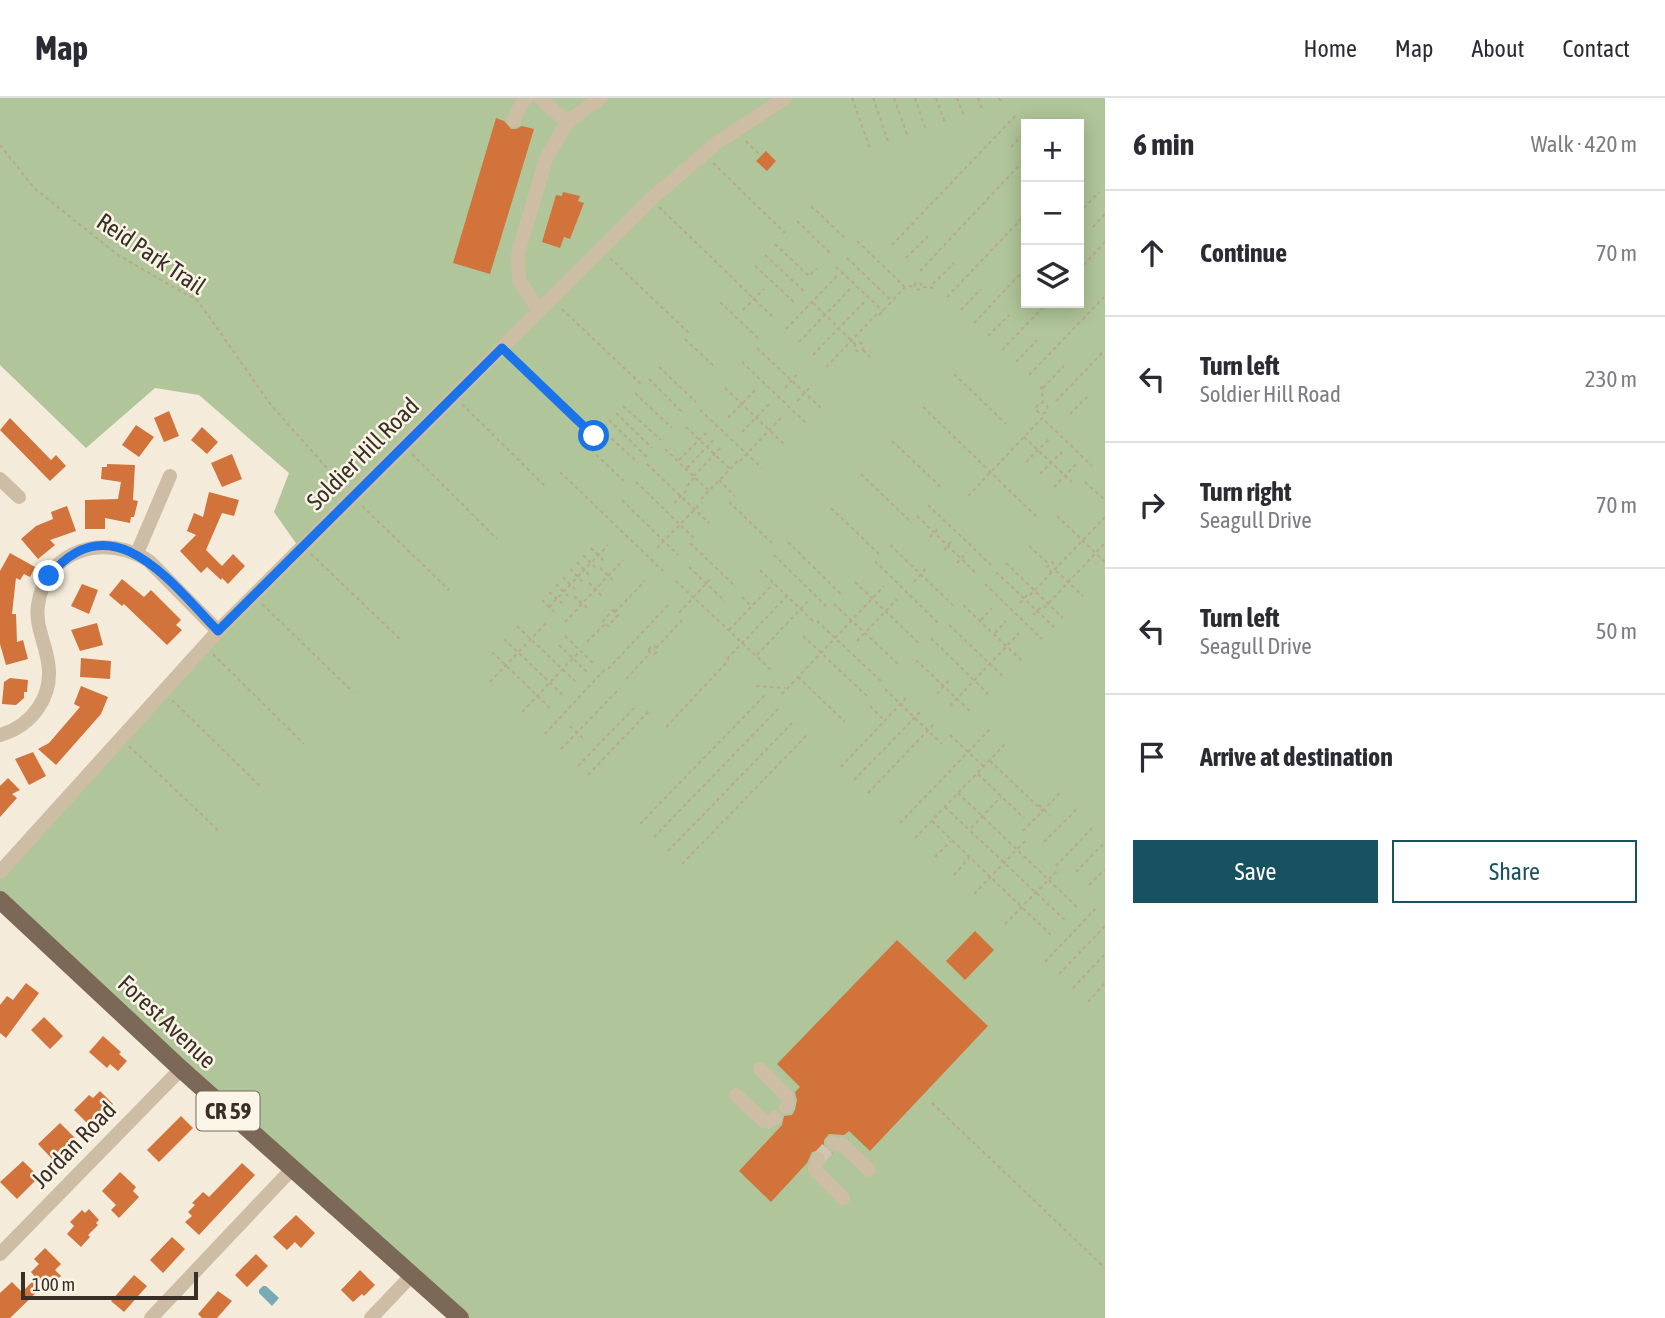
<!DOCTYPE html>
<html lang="en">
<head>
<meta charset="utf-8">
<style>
	body { margin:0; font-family:"Asap Condensed",sans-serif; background:#f7f7f7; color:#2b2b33 }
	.controls { position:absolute; right:21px; top:21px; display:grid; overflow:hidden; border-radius:0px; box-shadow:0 4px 18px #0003 }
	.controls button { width:63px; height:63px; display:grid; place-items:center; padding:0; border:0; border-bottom:2px solid #e1e1e2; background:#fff; color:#2b2b33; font:35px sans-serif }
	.scale { position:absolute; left:21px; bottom:18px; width:177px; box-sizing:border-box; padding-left:7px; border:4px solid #392f27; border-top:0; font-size:19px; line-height:24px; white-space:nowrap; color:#392f27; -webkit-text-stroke:5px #fbf5e7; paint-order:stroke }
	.stop { position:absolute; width:21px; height:21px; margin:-16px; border:5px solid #1a73e8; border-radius:50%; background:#fff }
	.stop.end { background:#1a73e8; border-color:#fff; box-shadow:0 2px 7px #0008 }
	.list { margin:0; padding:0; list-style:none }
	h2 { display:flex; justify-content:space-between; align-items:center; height:91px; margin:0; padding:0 28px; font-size:30px }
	h2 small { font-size:23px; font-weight:400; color:#7c7c81 }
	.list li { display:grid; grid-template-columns:46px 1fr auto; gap:21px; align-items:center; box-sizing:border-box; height:126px; padding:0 28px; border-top:2px solid #e1e1e2 }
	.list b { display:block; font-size:26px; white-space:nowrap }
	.list p { margin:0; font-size:23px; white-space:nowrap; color:#7c7c81 }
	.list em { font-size:23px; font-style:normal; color:#7c7c81 }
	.actions { display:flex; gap:14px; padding:21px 28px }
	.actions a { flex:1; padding:16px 0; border:2px solid #18515f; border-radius:0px; text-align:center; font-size:24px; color:#18515f }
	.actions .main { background:#18515f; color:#fff }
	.icon { flex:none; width:38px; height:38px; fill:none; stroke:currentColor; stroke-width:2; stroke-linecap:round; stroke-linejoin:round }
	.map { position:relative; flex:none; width:1105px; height:1220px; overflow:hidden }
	header { display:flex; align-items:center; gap:42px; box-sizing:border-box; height:98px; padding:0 35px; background:#fff; border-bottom:2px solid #e1e1e2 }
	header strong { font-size:33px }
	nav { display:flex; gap:38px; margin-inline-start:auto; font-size:24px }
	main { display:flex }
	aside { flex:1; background:#fff }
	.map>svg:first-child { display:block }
</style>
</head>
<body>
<header>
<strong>Map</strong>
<nav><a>Home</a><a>Map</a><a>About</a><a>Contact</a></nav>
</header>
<main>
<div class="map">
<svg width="1105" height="1220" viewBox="0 0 1105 1220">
	<rect width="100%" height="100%" fill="#f4ebda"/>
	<!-- green -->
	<path fill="#b0c599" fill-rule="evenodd" d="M0,0H1105V1220H460L0,802V774L300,451L274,414L289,375L199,297L155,290L86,350L0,267ZM1026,26H1079V205H1026Z"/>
	<!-- water -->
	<path fill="#76aab4" d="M263,1188H266L279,1200L272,1208L259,1195V1192Z"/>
	<!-- building -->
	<path fill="#d2733b" d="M496,20L504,23L511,31H516L522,28L534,31L490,176L453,165Z
		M766,53L776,63L767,73L756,63Z
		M563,94L580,98L578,103L584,105L570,141L564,139L560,150L542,144L556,97L562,98Z
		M169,313L179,338L164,344L154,320Z
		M10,320L51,362L56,357L66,368L50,383L0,332Z
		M136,327L154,339L139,359L122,347Z
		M202,329L218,344L207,356L191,342Z
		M232,356L242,381L222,389L211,365Z
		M107,366L135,367L133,402L138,403L134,419H131L130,425L105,420V431H85V402L118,401L121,384L101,381L102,369H107Z
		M209,394L239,402L234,418L222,415L206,452L222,468L233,456L245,468L228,486L222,480L221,482L207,469L201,475L180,453L196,437L187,433L194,415L203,419Z
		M67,408L76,433L50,442L55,447L38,461L21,441L36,428L53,421L51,414Z
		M10,455L35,469L30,479L24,476L20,482L16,480L12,516H16L17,544L23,542L28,561L6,567L0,546V473Z
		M122,481L144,499L151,492L181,522L176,527L182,532L167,547L124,506L122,508L109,497Z
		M82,486L98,492L89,516L71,508Z
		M97,525L103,547L80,553L71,532Z
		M81,560L111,563L110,581L80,579Z
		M10,580L28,582L27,594H24V600L16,607L2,606L4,584Z
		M81,588L108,599L101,616L56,667L38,651L49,645L80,609L74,606Z
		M33,654L46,678L29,687L15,661Z
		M8,680L20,692L12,696L17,700L0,719V688Z
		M975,833L994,852L965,882L946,863Z
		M897,842L988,928L870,1053L849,1033L844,1037L829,1036L824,1042V1047L827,1053L833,1055L827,1061L825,1055L821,1052L812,1054L807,1065L771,1104L739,1073L782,1027L784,1018L792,1017L795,1012L797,1002L795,994L800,989L777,966Z
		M26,885L39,895L6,940L0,935V907L7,898L13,902Z
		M44,919L63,938L50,951L31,932Z
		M103,938L121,954L119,956L127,963L118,973L110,966L107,970L89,954Z
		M100,993L113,1006L91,1029L74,1012L89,997L93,1000Z
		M181,1018L193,1030L159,1064L147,1052Z
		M60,1025L76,1041L54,1063L38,1046Z
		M23,1063L39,1079L17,1101L0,1084Z
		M242,1065L255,1077L199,1137L185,1124L192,1118L188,1114L195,1107L192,1105L203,1094L209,1099Z
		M120,1074L136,1089L133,1093L139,1099L119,1120L111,1112L116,1107L102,1093Z
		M89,1111L99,1122L96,1125L98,1127L88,1137L90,1139L81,1149L67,1136L74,1128L70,1124L82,1112L85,1115Z
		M296,1117L315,1135L301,1150L295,1144L287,1152L273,1139Z
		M172,1139L185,1151L163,1175L150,1162Z
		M45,1150L61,1166L55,1172L61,1178L44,1193L41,1190L10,1220H0V1195L12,1184L22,1194L36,1180L31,1174L39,1166L34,1161Z
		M256,1156L268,1168L247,1189L235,1177Z
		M360,1172L375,1187L364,1198L362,1196L353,1204L341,1192Z
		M134,1177L147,1188L124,1214L111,1203Z
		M218,1193L232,1203L217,1220H202L198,1216Z"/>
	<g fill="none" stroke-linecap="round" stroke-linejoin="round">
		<!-- minor-tunnel -->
		<path stroke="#cfc5b6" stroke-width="14" stroke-dasharray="14 7" stroke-linecap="butt" d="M818,1061L833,1045"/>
		<!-- path -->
		<path stroke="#baa78f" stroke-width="2" stroke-dasharray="3.5 3.5" stroke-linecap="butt" d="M852,0L871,53
			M873,0L889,46
			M894,0L908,39
			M915,0L926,32
			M936,0L945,25
			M957,0L964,18
			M978,0L982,11
			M999,0L1001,4
			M746,43L761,58
			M0,47L34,90L118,157L198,203L271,307L343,388
			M1011,49L1026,33
			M713,65L785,135
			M1079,88L1085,81
			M811,108L845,140
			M659,109L773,219
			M1079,115L1099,94
			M797,123L830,155
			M1093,129L1105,116
			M857,143L905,189
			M775,146L809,178L817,170
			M892,147L1017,16
			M765,157L805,194
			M610,160L690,236
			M847,160L892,203
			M906,160L928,138
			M755,168L795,205
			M836,169L883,213
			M1079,172L1105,144
			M920,173L1026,60
			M914.5 188a3.5 3.5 0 1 1 7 0a3.5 3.5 0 1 1-7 0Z
			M933,186L954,165
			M923,189L937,190
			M947,199L1026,116
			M720,204L760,242
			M813,205L855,246
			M562,211L642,287
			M743,212L764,191
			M961,212L981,191
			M879,217L905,189L914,188
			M974,225L1026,170
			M786,231L837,178
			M988,238L1009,217
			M685,241L716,270
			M799,244L851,190
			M854.5 249a4.5 4.5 0 1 1 9 0a4.5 4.5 0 1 1-9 0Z
			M757,250L821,310
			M863,252L870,259
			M1002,252L1047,205
			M813,257L865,203
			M511,259L594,338
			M742,264L806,325
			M1016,264L1037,242
			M659,269L696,304
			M826,269L877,216
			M954,276L1006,326
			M1029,277L1105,198
			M649,281L683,315
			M1041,288L1043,303
			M725,290L785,347
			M785,290L799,274
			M1043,290L1064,268
			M635,295L672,330
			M797,303L812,287
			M1056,303L1105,252
			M1036.5 310a5.5 5.5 0 1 1 11 0a5.5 5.5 0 1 1-11 0Z
			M462,306L546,389
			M623,308L661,342
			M923,309L1037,419
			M700,312L762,370
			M616,315L652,350
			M1070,316L1090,296
			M728,320L756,291
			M609,322L649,361
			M686,329L730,371
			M601,331L638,365
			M742,334L770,305
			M1024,339L1072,384
			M892,343L943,391
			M586,347L624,383
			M665,351L709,393
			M412,356L497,441
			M679,362L708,333
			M740,363L783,318
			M1026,364L1050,340
			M647,366L709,425
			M687,370L715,340
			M560,374L663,473
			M861,376L912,425
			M1040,376L1063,353
			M694,378L722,348
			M719,382L735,398
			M636,384L694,440
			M1085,384L1105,402
			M687,388L694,380
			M1054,389L1076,366
			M968,398L1042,320L1092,368
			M701,401L738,363
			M622,402L678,457
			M729,404L772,445
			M674,405L688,391
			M928,407L991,467
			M362,408L449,492
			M831,410L880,457
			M917,418L976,475
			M1057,418L1105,464
			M930,439L940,429
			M788,444L842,497
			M690,445L736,489
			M890,447L955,509
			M1029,448L1049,466
			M591,450L605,464
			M657,450L702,404
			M944,452L953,441
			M311,456L401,542
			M583,457L597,471
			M774,457L829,511
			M875,463L938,525
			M577,464L591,479
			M957,465L967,454
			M1006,465L1063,520
			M689,469L725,503
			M600,470L615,484
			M570,471L584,485
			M760,472L815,525
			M1056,473L1083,498
			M996,474L1054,529
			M1052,475L1047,469L1052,464L1057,468
			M563,479L577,493
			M676,483L771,572
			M855,484L921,547
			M914,484L927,469
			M589,485L602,498
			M556,486L570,500
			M985,486L1042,541
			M549,494L564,507
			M1030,497L1105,419
			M574,498L589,512
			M742,499L751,508
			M542,502L556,516
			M1020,505L1029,495
			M262,506L353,594
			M834,506L899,567
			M963,507L1022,563
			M549,509L608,447
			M1044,510L1105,445
			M613,512L618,517L608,528L603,523Z
			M615,514L645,483
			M679,515L712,479
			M1033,517L1042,508
			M981,522L992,510
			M817,523L882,584
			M565,524L623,462
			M949,527L1005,580
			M517,528L577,585
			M729,532L773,486
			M995,535L1006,523
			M565,538L595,567
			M803,538L868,599
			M931,540L989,597
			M504,541L565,599
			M857,543L897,501
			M587,544L605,526
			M559,547L588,575
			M649 552a4 4 0 1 1 8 0a4 4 0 1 1-8 0Z
			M656,550L684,520
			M492,554L552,612
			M213,556L304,646
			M757,557L809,502
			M727,561L787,498
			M916,562L972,615
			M608,571L669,506
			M798,579L845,624
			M626,581L650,555
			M490,584L547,524
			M756,588L785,590
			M885,591L942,646
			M782,596L884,488
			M937,596L950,581
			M172,602L262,690
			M870,608L884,622
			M950,608L1019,535
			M522,614L580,553
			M570,628L584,641
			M666,629L729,562
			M545,636L606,570
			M950,637L983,668
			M129,648L220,734
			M561,651L620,590
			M990,663L1043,713
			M578,668L637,607
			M841,669L908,598
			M978,676L1024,720
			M588,677L650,612
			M854,682L921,613
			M868,695L934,626
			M958,695L1079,811
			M1039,707L1050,717
			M945,709L1067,824
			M932,723L1053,839
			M900,725L992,629
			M640,726L765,597
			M971,730L1001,699
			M1023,733L1060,695
			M654,739L779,610
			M915,740L1007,644
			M1044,744L1077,711
			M668,753L793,624
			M935,759L951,743
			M682,766L807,637
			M1056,768L1094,728
			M1076,774L1105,744
			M954,777L969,760
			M1089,787L1105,771
			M974,796L1026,742
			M1005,826L1057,773
			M1045,864L1097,809
			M1059,876L1105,828
			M1073,890L1105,856
			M1088,904L1105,885
			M932,1005L1105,1170"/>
		<!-- minor -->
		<path stroke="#cebda5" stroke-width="14" d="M540,0L567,24
			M514,22L521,6L526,0
			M539,213L519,182L518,155L546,61L567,24L600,0
			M0,381L19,399
			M137,455L170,378
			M0,637C32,628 54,598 48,564C45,544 35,527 38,507C46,450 106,435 149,463L218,533
			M0,774L218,533L651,101L718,44L785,0
			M760,971L787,998L788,1003L786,1009
			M736,997L764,1023L769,1024L775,1020
			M833,1045L843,1047L869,1072
			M818,1061L815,1072L843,1100
			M0,1156L181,971
			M151,1220L292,1071
			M371,1220L411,1178"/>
		<!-- major -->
		<path stroke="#7c6856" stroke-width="18" d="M0,802L181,971L460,1220"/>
	</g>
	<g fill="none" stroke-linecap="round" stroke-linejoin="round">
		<!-- route -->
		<path stroke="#1a73e8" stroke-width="9" d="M49,478C113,402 172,486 218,533L502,250L594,338"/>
	</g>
	<g text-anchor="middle" stroke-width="5" stroke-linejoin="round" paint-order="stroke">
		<!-- shield labels -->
		<rect fill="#fbf5e7" stroke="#736a61" stroke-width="2" x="196.5" y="993.5" width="63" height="39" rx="5"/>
		<g font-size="23" font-weight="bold" fill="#392f27">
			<text x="228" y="1021">CR 59</text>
		</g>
		<!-- street labels -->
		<g font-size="24" fill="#392f27" stroke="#fbf5e7">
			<text transform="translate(151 156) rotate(34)" y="8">Reid Park Trail</text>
			<text transform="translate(363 356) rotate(-45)" y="8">Soldier Hill Road</text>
			<text transform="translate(167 924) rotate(43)" y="8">Forest Avenue</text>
			<text transform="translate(74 1047) rotate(-46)" y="8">Jordan Road</text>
		</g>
	</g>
</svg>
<div class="controls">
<button>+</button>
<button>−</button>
<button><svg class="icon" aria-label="layers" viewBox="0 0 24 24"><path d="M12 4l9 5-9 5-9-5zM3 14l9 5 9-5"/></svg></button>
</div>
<div class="scale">100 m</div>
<div class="stop" style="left:594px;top:338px"></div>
<div class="stop end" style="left:49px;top:478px"></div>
</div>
<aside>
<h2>6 min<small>Walk · 420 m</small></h2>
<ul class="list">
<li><svg class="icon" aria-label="ahead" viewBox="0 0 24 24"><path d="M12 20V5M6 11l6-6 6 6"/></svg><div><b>Continue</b></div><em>70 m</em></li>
<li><svg class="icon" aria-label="left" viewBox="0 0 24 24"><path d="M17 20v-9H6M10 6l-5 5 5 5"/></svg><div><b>Turn left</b><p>Soldier Hill Road</p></div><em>230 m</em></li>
<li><svg class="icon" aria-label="right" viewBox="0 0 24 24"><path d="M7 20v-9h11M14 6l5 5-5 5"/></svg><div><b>Turn right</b><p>Seagull Drive</p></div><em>70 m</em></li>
<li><svg class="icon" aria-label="left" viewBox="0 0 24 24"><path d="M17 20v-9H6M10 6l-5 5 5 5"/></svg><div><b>Turn left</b><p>Seagull Drive</p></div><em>50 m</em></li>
<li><svg class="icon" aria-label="arrive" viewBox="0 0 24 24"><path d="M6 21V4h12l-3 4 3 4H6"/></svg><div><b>Arrive at destination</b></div></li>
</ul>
<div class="actions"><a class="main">Save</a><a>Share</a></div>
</aside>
</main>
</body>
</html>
